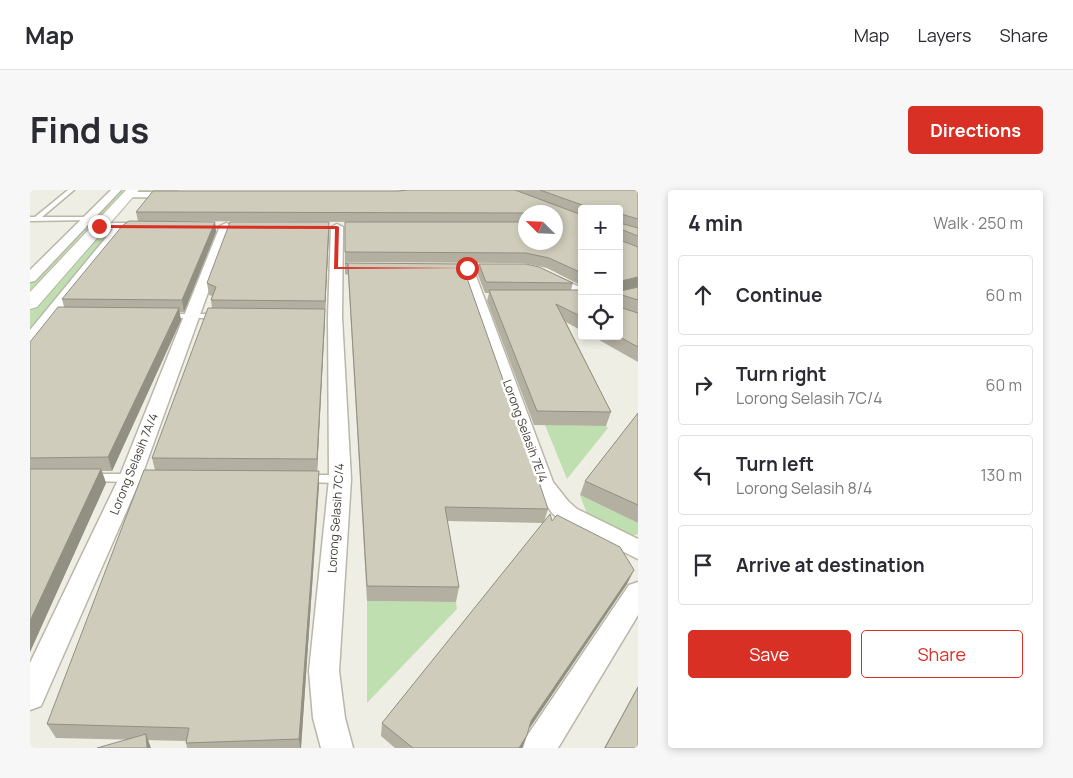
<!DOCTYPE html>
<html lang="en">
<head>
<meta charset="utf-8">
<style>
	body { margin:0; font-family:Manrope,sans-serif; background:#f7f7f7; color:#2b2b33 }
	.controls { position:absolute; right:15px; top:15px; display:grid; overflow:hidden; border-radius:5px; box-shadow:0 2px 8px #0003 }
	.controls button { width:45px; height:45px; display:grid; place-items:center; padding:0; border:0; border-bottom:1px solid #e1e1e2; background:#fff; color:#2b2b33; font:25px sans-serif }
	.compass { position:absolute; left:488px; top:15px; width:45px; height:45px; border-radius:50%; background:#fff; box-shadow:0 2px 8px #0003; rotate:294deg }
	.stop { position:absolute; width:15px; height:15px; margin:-11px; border:4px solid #d93025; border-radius:50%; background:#fff }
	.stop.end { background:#d93025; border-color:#fff; box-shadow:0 1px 5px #0008 }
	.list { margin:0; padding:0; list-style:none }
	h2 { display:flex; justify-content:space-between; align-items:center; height:65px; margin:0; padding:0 20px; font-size:21px }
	h2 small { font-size:16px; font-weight:400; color:#7c7c81 }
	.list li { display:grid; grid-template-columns:32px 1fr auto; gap:15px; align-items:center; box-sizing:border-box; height:80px; margin:0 10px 10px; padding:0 10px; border:1px solid #e1e1e2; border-radius:5px }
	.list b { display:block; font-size:19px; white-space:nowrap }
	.list p { margin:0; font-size:16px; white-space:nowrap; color:#7c7c81 }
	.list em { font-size:16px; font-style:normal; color:#7c7c81 }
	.actions { display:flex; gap:10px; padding:15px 20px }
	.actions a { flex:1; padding:11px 0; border:1px solid #d93025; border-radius:5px; text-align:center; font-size:18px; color:#d93025 }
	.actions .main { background:#d93025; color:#fff }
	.icon { flex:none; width:28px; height:28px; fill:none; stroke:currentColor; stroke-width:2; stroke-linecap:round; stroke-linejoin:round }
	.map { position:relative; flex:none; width:608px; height:558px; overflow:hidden; border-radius:5px }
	header { display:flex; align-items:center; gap:30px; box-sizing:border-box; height:70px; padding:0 25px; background:#fff; border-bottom:1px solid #e1e1e2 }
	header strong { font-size:24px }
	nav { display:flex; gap:28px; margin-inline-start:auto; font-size:18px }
	.intro { display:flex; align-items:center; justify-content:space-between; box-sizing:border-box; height:120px; padding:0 30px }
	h1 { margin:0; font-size:35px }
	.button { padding:12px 22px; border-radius:5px; background:#d93025; color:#fff; font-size:18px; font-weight:700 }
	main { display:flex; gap:30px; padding:0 30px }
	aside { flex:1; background:#fff; border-radius:5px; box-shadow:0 2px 8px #0003 }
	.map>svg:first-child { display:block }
</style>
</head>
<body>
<header>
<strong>Map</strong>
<nav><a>Map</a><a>Layers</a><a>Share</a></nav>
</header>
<div class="intro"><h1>Find us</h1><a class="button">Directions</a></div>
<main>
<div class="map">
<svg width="608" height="558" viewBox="0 0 608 558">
	<rect width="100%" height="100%" fill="#efeee4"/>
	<!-- green -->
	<path fill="#c0dfb1" d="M86,0H121L117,5H98L69,36H92L0,150V88Z
		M515,235L576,236L578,238L537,289Z
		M550,305L608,333V344L602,346L557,324Z
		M337,411L426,412L427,419L337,513Z"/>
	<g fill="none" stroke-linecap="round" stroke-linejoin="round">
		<!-- service casing -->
		<g stroke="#bab7a8" stroke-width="3">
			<path id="service" d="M38,0H44L12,27H58L60,30L0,31V27H5Z
				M134,124H191L195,126L191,128H137L133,126Z
				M60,284H104L110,288L104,292L56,291L54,288Z
				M275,285H310L316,289L310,293L271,292L269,289L271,286Z"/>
		</g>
		<!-- minor casing -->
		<g stroke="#bab7a8" stroke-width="3">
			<path id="minor" d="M81,0H91L5,91L0,92V80Z
				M98,2H148L153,5L148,8L94,7V3Z
				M69,33H121L127,36L121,39H95L6,153L0,155V140L83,39L65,38L63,36L65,34Z
				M196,33L202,36L111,288L11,516L0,520V473L89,288L190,36Z
				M307,34L313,37L312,127L321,289L309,481L315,528L323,558H291L283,528L279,481L299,289L298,127L301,37Z
				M437,74L443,78L523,292L538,311L547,319L608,349V369L531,331L522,323L502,294L431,78Z
				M516,82L552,98V108L511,89L509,86L511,83Z
				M608,392V425L528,558H493L497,546L599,395Z"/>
		</g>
		<!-- tertiary casing -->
		<g stroke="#bab7a8" stroke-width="2">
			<path id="tertiary" d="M96,0H109L7,117L0,119V102Z"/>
		</g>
		<!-- service -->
		<use href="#service" fill="#fff" fill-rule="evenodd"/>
		<!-- minor -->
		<use href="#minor" fill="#fff" fill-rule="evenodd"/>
		<!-- tertiary -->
		<use href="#tertiary" fill="#fff" fill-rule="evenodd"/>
	</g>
	<!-- wall -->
	<path fill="#b3afa1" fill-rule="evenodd" d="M377,0H608V172L562,146H589V19H552V96L517,78L494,73L315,72V32H343L122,31L185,32L186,42L154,122H149L151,130L82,281H72L76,293L0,462V152L34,117L32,109L108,31L106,22ZM496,22H526L496,52Z
		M299,42L287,281L289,295L271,558H157L156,553V551L26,548L17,534L125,280L122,268L182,118L181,110L182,106L179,105L177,93Z
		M315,73L432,74L518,319L514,332L522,331L597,394L498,540L492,558H365L351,546L352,533L513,333L417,331L429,397L426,412L337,411L318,85L315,84Z
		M449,74L543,93L541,100H552V141L536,132L581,222L576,236L504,235L457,111L459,103H455L448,85Z
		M608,223V333L550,305L555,291Z
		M608,496V558H574Z"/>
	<!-- shaded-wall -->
	<path fill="#928f83" d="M185,32L186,42L154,122L152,110Z
		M299,32V42L295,123V111Z
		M608,87V97L589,101L591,91Z
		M149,118L151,130L82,281L78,267Z
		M295,119V131L287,283V269Z
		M71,279L76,293L0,462V431Z
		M289,281V295L271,558H270L269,549Z
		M604,380L597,394L495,545L501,531Z
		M116,544L121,558H117Z
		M497,545L492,558H489Z"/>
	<!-- building -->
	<path fill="#d0ccbb" stroke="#928f83" d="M377,0H485L552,25V83L519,68L496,63L315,62V32H496V52H526V22L496,23L106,22L123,1H369Z
		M510,0H608V29L591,24L590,33L608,38V46L593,40L590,42V50L608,57V87L591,91V101L608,97V110L592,105V118L608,123V157L588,146H589V19H555V16Z
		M99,31L185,32L152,110L32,109L93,35Z
		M200,32H299L295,111L181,110L186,97L177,93Z
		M315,73L432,74L506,283L518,319L415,317L429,397L337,396L318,74Z
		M449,74H496L509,77L543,93L456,92Z
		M459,100H552V127L526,114L581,222L507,221Z
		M28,117L149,118L78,267L0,268V152Z
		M178,118L295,119L287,269L122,268Z
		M608,223V315L555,291Z
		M0,279H71L0,431Z
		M114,280L289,281L269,549L156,553L159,538L17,534Z
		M520,324L522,331L527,325L590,357L604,380L501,531L497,545L489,558H383L352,533Z
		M608,497V558H575Z
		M116,544L117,558H67Z"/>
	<!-- route -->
	<path fill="#d93025" d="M67,35L307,36L309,37L308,77L440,78L304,79L305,39L69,38Z"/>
	<g text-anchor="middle" stroke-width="5" stroke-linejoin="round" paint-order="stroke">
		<!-- street labels -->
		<g font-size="12" fill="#413f35" stroke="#fff">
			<text transform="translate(495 241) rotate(70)" y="4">Lorong Selasih 7E/4</text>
			<text transform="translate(104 274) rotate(-68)" y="4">Lorong Selasih 7A/4</text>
			<text transform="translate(306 328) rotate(-86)" y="4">Lorong Selasih 7C/4</text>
		</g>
	</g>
</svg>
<div class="controls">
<button>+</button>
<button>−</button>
<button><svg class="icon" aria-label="locate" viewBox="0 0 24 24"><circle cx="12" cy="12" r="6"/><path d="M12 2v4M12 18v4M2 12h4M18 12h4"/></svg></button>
</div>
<svg class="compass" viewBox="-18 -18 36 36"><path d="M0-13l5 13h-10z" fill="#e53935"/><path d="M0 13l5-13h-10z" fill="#7c7c81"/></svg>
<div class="stop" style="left:437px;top:78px"></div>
<div class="stop end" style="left:69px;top:36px"></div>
</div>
<aside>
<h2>4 min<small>Walk · 250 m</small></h2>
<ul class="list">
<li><svg class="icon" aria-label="ahead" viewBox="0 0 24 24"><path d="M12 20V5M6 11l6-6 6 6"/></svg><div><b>Continue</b></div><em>60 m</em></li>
<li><svg class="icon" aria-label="right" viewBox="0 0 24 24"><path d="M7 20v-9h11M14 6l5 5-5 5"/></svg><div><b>Turn right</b><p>Lorong Selasih 7C/4</p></div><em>60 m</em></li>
<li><svg class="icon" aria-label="left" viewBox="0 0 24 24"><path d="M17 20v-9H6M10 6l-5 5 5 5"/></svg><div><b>Turn left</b><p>Lorong Selasih 8/4</p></div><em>130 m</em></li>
<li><svg class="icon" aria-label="arrive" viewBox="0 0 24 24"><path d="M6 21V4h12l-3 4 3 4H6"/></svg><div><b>Arrive at destination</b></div></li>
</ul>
<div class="actions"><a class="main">Save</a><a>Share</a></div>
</aside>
</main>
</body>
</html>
